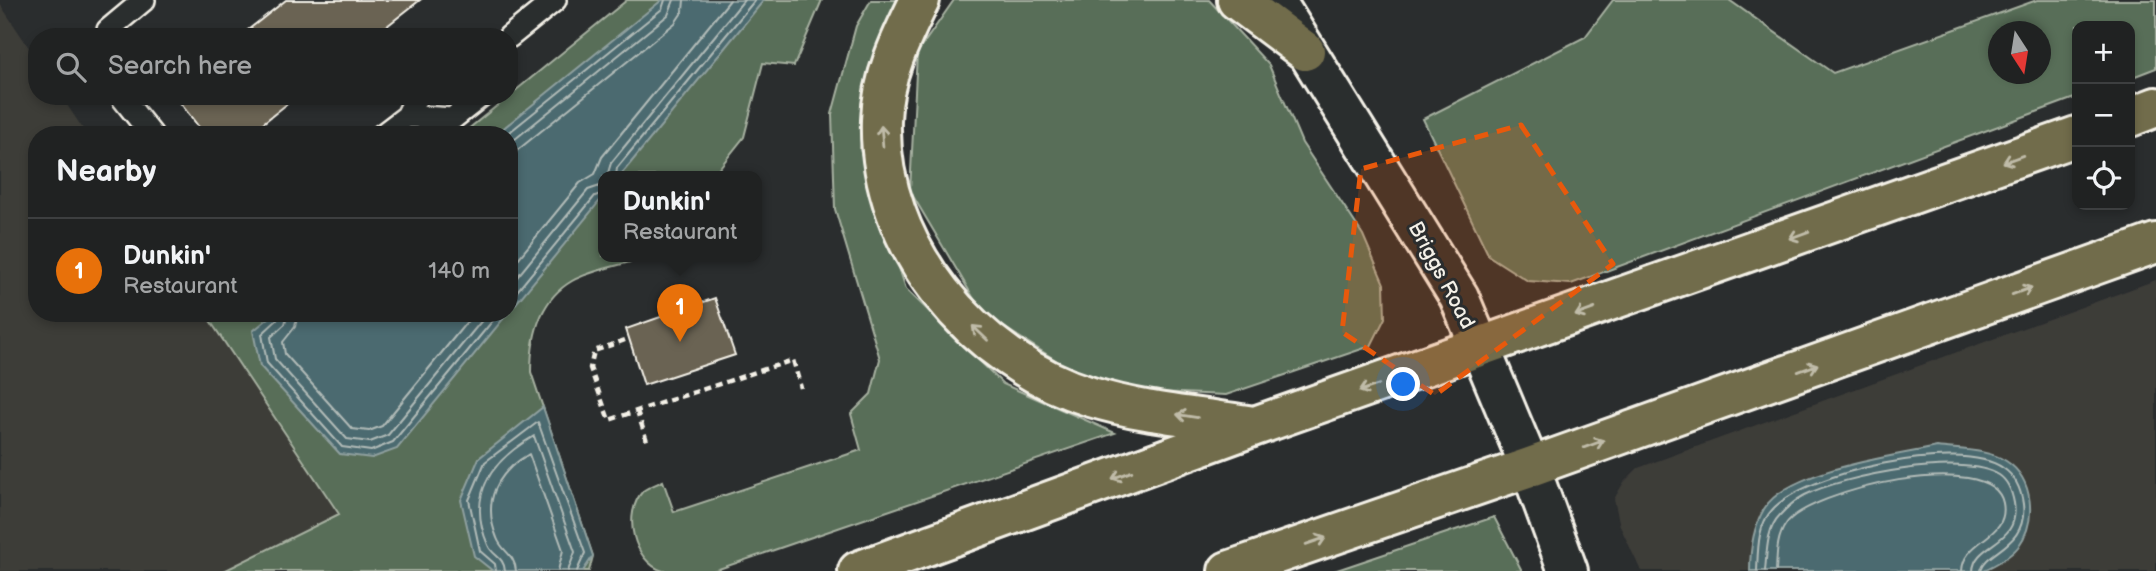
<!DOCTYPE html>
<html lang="en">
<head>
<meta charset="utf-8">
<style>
	body { margin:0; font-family:"Balsamiq Sans",sans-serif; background:#282a2a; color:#f1f3f6 }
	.controls { position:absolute; right:21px; top:21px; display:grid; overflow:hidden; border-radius:14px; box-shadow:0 4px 10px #0003 }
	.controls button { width:63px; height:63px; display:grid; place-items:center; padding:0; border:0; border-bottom:2px solid #3d3f40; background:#202222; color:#f1f3f6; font:35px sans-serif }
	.compass { position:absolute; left:1988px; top:21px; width:63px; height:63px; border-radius:50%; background:#202222; box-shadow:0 4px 10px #0003; rotate:168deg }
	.you { position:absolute; left:1404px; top:385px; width:24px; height:24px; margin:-18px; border:5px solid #fff; border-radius:50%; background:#1a73e8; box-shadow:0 0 0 10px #1a73e833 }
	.badge { display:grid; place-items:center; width:46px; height:46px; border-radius:50%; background:#2563eb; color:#fff; font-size:23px; font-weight:700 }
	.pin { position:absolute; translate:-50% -58px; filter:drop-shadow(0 2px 4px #0008) }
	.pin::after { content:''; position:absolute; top:37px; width:24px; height:21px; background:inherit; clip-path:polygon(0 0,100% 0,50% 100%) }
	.popup { position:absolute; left:598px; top:171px; width:164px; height:91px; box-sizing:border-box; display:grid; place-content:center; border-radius:14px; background:#202222; filter:drop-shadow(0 2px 5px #0005); font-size:23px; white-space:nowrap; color:#a2a4a5 }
	.popup b { font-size:26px; color:#f1f3f6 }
	.popup::after { content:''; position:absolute; left:50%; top:100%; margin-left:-14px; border:14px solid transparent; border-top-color:#202222 }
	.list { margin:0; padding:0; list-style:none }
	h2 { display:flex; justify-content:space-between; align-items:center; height:91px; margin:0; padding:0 28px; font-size:30px }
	h2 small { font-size:23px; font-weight:400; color:#a2a4a5 }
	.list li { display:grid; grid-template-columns:46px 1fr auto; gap:21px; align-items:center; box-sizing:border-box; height:105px; padding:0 28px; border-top:2px solid #3d3f40 }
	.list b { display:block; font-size:26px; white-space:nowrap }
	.list p { margin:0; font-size:23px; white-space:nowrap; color:#a2a4a5 }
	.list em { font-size:23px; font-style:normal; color:#a2a4a5 }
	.icon { flex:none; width:38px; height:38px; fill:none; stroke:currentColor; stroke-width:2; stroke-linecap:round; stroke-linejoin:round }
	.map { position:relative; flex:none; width:2156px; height:571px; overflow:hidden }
	.search { position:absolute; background:#202222; box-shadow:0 4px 10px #0003; left:28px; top:28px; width:490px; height:77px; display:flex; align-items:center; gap:18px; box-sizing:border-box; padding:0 24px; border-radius:28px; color:#a2a4a5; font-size:26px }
	.panel { position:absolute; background:#202222; box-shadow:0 4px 10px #0003; left:28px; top:126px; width:490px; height:196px; border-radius:28px }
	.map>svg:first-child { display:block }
</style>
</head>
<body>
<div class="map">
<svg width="2156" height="571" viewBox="0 0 2156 571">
	<rect width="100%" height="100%" fill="#2a2d2e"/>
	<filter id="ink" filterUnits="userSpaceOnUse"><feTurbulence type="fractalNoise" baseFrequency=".0143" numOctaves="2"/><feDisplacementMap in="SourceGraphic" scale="14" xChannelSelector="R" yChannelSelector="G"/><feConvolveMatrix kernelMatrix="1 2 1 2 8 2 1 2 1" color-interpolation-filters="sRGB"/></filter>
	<g filter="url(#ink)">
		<!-- built -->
		<path fill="#3e3d39" d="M0,4L37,60V96H61L87,135H37V313H205L339,515L224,571H0Z
			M2156,280V571H1641L1620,526L1614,499L1624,482L1638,468Z"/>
		<!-- green -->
		<path fill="#596e59" stroke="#a6b0a0" stroke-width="2" fill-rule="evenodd" d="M627,0H822L794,66L763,63L744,137L717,171L724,176H603V256H635L640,259C619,266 591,270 572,281C539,300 531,338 531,372L593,556L589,571H224L339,514L205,313H509V135H461Z
			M871,0H908L870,80L860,150L906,289L1003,384L1115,433L713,571C699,571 677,571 663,571C633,561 622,514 643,491C648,487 657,484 663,481L674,512L861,450L851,414L871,394L880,359L835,209L832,114L856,26Z
			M954,0H1209L1269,65L1302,143L1363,235L1384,284L1385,318L1371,346L1226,395L1157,392L1081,376L983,314L910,191L917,53Z
			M1613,0H1729L1833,73L2037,0H2156V68L2130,78V26H2077V97L1571,284L1528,281L1489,256L1423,119L1585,37ZM1998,32H2040V74H1998Z
			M1494,517L1522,571H1334Z"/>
		<!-- water -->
		<path fill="#4c6a6f" stroke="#8fa09f" stroke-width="2" d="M662,0H764L620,176H603V197L509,312V135H495Z
			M275,313H508L397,449L372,458L340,454L260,366L253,331Z
			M543,407L593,556L583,571H493L474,556L461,500L479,458Z
			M1937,447C1958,450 1988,449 2006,461C2034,479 2037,521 2018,547C2010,557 1993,566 1982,571H1750C1750,549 1753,528 1764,509C1787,470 1894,456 1937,447Z"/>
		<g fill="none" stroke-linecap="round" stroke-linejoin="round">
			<!-- shore -->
			<path stroke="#b1bbb8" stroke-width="2" d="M506,135L662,9L665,0
				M509,144L668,15L674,0
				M509,157L675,23L683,11L684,0
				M607,176L611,163L744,0
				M616,176L617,168L755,0
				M509,270L580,183L595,174L602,157L730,0
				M509,287L588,190L603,185
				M509,301L595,196L603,193
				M279,313L277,320L262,334L267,363L342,447L371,451L393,442L499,313
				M288,313L285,324L271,337L275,359L347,439L370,442L388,435L488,313
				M298,313L295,327L283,342L285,354L352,429L369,431L382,426L474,313
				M496,571L495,564L480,551L469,500L485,462L538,422L585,553L577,571
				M505,571C504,556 492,556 488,545C466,495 491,461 534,436L575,552L568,571
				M516,571C515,554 502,552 497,538C482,502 496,473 529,454L563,550L558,571
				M1757,571C1758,551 1757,526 1772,510C1805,472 1960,438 2003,468C2015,476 2021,489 2023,504C2028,548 1984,550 1981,571
				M1765,571C1767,553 1766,529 1780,515C1786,508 1797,499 1805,495C1843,476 1962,452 1999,475C2008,481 2012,492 2014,503C2021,545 1974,542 1973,571
				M1776,571C1777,556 1776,538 1786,524C1808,491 1992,447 2003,503C2010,538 1963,539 1962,571"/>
		</g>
		<!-- building -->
		<path fill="#6b6353" stroke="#f4f1e8" stroke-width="2" d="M286,0H420L373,37H239Z
			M175,96H297L248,135H205Z
			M715,298L735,355L644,385L626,329Z"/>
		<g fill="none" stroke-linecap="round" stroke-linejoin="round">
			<!-- service casing -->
			<g stroke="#f4f1e8" stroke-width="26">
				<path id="service" d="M108,37V30L144,0
					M509,37L555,0
					M121,96L152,135
					M407,116L452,119L481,96
					M382,135L407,116L417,96"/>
			</g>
			<!-- tertiary casing -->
			<g stroke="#f4f1e8" stroke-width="44">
				<path id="tertiary" d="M1275,0L1459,297L1530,467L1568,571"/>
			</g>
			<!-- trunk casing -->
			<g stroke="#f4f1e8" stroke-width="44">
				<path id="trunk" d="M920,0C901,38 882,77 881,120C877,246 974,361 1091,397C1142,413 1199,417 1253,426
					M1237,0L1305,51
					M2130,117L2156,107
					M858,571L1255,426L2077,136
					M1228,571L1530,467L2156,243"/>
			</g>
			<!-- path -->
			<path stroke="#f4f1e8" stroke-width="4.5" stroke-dasharray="7 5" stroke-linecap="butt" d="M625,340L594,351L590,368L609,420L793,360L801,388
				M637,411L648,444"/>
			<!-- service -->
			<use href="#service" stroke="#2a2d2e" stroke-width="21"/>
			<!-- tertiary -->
			<use href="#tertiary" stroke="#2a2d2e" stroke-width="38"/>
			<!-- trunk -->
			<use href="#trunk" stroke="#716c4b" stroke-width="38"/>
		</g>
		<!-- one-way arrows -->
		<defs><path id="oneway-shaft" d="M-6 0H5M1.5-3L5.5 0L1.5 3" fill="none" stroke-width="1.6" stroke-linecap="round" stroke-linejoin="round" transform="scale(1.75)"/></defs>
		<g stroke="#c0bca9">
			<use href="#oneway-shaft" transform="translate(882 136) rotate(-95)"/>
			<use href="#oneway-shaft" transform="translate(2013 159) rotate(160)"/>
			<use href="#oneway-shaft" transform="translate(1799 235) rotate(160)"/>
			<use href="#oneway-shaft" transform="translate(2022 291) rotate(-20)"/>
			<use href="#oneway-shaft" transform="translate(1585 312) rotate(160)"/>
			<use href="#oneway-shaft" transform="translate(980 333) rotate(-136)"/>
			<use href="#oneway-shaft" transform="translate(1808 368) rotate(-20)"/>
			<use href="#oneway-shaft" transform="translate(1369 388) rotate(161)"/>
			<use href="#oneway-shaft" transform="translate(1187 416) rotate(-171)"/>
			<use href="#oneway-shaft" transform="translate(1594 444) rotate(-20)"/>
			<use href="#oneway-shaft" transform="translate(1122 475) rotate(160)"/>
			<use href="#oneway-shaft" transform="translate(1316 541) rotate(-19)"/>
		</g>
	</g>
	<!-- marked area -->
	<path fill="#e8590c" fill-opacity="0.2" stroke="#e8590c" stroke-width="5" stroke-dasharray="14 9" stroke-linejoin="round" d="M1521,125L1613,264L1435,395L1342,332L1361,169Z"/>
	<g text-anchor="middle" stroke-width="6" stroke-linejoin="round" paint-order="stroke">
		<!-- street labels -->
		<g font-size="21" fill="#f4f1e8" stroke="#2a2d2e">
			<text transform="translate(1442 275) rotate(62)" y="7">Briggs Road</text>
		</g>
	</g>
</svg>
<div class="controls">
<button>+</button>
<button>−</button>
<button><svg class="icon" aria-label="locate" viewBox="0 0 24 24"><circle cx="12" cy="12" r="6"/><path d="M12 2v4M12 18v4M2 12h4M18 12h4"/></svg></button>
</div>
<svg class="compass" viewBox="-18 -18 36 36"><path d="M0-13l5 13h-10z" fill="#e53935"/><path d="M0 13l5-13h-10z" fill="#a2a4a5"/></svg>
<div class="you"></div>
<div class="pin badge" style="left:680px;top:342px;background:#e8710a">1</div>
<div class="popup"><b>Dunkin'</b>Restaurant</div>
<div class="search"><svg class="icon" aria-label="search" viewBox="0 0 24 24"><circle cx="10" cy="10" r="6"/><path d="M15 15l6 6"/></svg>Search here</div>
<section class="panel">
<h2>Nearby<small></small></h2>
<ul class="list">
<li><span class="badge" style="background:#e8710a">1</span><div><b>Dunkin'</b><p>Restaurant</p></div><em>140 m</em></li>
</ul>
</section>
</div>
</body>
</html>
